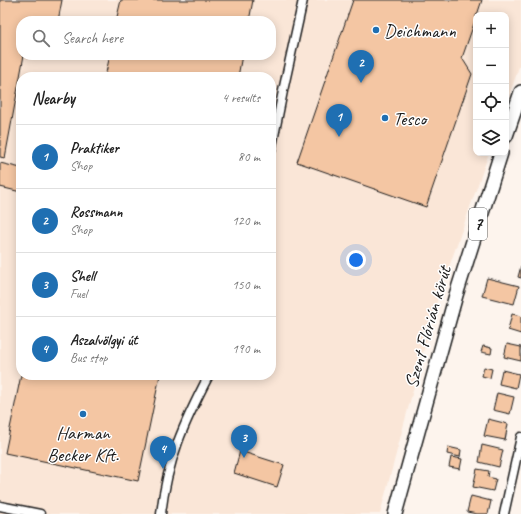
<!DOCTYPE html>
<html lang="en">
<head>
<meta charset="utf-8">
<style>
	body { margin:0; font-family:Caveat,sans-serif; background:#f2f2f2; color:#222 }
	.controls { position:absolute; right:12px; top:12px; display:grid; overflow:hidden; border-radius:8px; box-shadow:0 2px 10px #0003 }
	.controls button { width:36px; height:36px; display:grid; place-items:center; padding:0; border:0; border-bottom:1px solid #e0e0e0; background:#fff; color:#222; font:20px sans-serif }
	.you { position:absolute; left:356px; top:260px; width:14px; height:14px; margin:-10px; border:3px solid #fff; border-radius:50%; background:#1a73e8; box-shadow:0 0 0 6px #1a73e833 }
	.badge { display:grid; place-items:center; width:26px; height:26px; border-radius:50%; background:#1f6fb2; color:#fff; font-size:13px; font-weight:700 }
	.pin { position:absolute; translate:-50% -33px; filter:drop-shadow(0 1px 2px #0008) }
	.pin::after { content:''; position:absolute; top:21px; width:14px; height:12px; background:inherit; clip-path:polygon(0 0,100% 0,50% 100%) }
	.list { margin:0; padding:0; list-style:none }
	h2 { display:flex; justify-content:space-between; align-items:center; height:52px; margin:0; padding:0 16px; font-size:17px }
	h2 small { font-size:13px; font-weight:400; color:#767676 }
	.list li { display:grid; grid-template-columns:26px 1fr auto; gap:12px; align-items:center; box-sizing:border-box; height:64px; padding:0 16px; border-top:1px solid #e0e0e0 }
	.list b { display:block; font-size:15px; white-space:nowrap }
	.list p { margin:0; font-size:13px; white-space:nowrap; color:#767676 }
	.list em { font-size:13px; font-style:normal; color:#767676 }
	.icon { flex:none; width:22px; height:22px; fill:none; stroke:currentColor; stroke-width:2; stroke-linecap:round; stroke-linejoin:round }
	.map { position:relative; flex:none; width:521px; height:514px; overflow:hidden }
	.search { position:absolute; background:#fff; box-shadow:0 2px 10px #0003; left:16px; top:16px; width:260px; height:44px; display:flex; align-items:center; gap:10px; box-sizing:border-box; padding:0 14px; border-radius:16px; color:#767676; font-size:15px }
	.panel { position:absolute; background:#fff; box-shadow:0 2px 10px #0003; left:16px; top:72px; width:260px; height:308px; border-radius:16px }
	.map>svg:first-child { display:block }
</style>
</head>
<body>
<div class="map">
<svg width="521" height="514" viewBox="0 0 521 514">
	<rect width="100%" height="100%" fill="#fdf4ed"/>
	<filter id="ink" filterUnits="userSpaceOnUse"><feTurbulence type="fractalNoise" baseFrequency=".025" numOctaves="2"/><feDisplacementMap in="SourceGraphic" scale="8" xChannelSelector="R" yChannelSelector="G"/><feConvolveMatrix kernelMatrix="1 2 1 2 8 2 1 2 1" color-interpolation-filters="sRGB"/></filter>
	<g filter="url(#ink)">
		<!-- built -->
		<path fill="#fae6d7" fill-rule="evenodd" d="M0,0H521V61L506,105V15H476V153H489L436,304L380,514H0ZM21,21H271V55H21ZM21,77H271V375H21Z"/>
		<!-- building -->
		<path fill="#f4c6a3" stroke="#1c1c1c" d="M0,0H62L58,21H21V55H24L5,158L0,157Z
			M121,0H253L249,21H116Z
			M353,0H482L477,15H476V18L462,58L472,74L426,207L297,162Z
			M110,55H242L238,77H105Z
			M0,163L21,168V192L0,187Z
			M521,266V278L518,277Z
			M487,278L519,286L514,304L482,296Z
			M512,314L521,316V334L508,330Z
			M507,344L521,347V361L504,357Z
			M483,346L492,348L491,354L481,352Z
			M484,367L492,369L490,378L482,376Z
			M502,370L519,374L516,388L499,384Z
			M21,375H160L138,481L5,453Z
			M497,393L514,397L510,414L493,410Z
			M488,419L508,424L505,440L484,436Z
			M482,445L503,450L499,467L479,462Z
			M448,447L461,450L460,457L447,454Z
			M240,451L284,465L277,487L234,473Z
			M451,457L462,459L460,469L449,467Z
			M477,469L489,471L488,477L496,479L493,491L473,487Z
			M471,496L491,501L488,514H477L467,512Z"/>
		<g fill="none" stroke-linecap="round" stroke-linejoin="round">
			<!-- minor casing -->
			<g stroke="#1c1c1c" stroke-width="11">
				<path id="minor" d="M271,151L283,91L303,0
					M0,506L40,514
					M161,514C167,460 184,423 209,375
					M504,514L521,437"/>
			</g>
			<!-- primary casing -->
			<g stroke="#1c1c1c" stroke-width="16">
				<path id="primary" d="M506,136L521,92
					M395,514L456,295L501,153"/>
			</g>
			<!-- minor -->
			<use href="#minor" stroke="#fff" stroke-width="8"/>
			<!-- primary -->
			<use href="#primary" stroke="#fff" stroke-width="13"/>
		</g>
	</g>
	<!-- markers -->
	<g fill="#1f6fb2" stroke="#fff" stroke-width="1.5">
		<circle cx="376" cy="30" r="4"/>
		<circle cx="385" cy="118" r="4"/>
		<circle cx="83" cy="414" r="4"/>
	</g>
	<g text-anchor="middle" stroke-width="3" stroke-linejoin="round" paint-order="stroke">
		<!-- shield labels -->
		<rect fill="#fff" stroke="#606060" stroke-width="1" x="469" y="208" width="18" height="32" rx="3"/>
		<g font-size="18" font-weight="bold" fill="#1c1c1c">
			<text x="478" y="230">7</text>
		</g>
		<!-- poi labels -->
		<g font-size="19" fill="#1c1c1c" stroke="#fff" text-anchor="start">
			<text x="384" y="37">Deichmann</text>
			<text x="393" y="125">Tesco</text>
			<text x="83" y="439" text-anchor="middle">Harman<tspan x="83" dy="22">Becker Kft.</tspan></text>
		</g>
		<!-- street labels -->
		<g font-size="19" fill="#1c1c1c" stroke="#fff">
			<text transform="translate(427 327) rotate(-74)" y="7">Szent Flórián körút</text>
		</g>
	</g>
</svg>
<div class="controls">
<button>+</button>
<button>−</button>
<button><svg class="icon" aria-label="locate" viewBox="0 0 24 24"><circle cx="12" cy="12" r="6"/><path d="M12 2v4M12 18v4M2 12h4M18 12h4"/></svg></button>
<button><svg class="icon" aria-label="layers" viewBox="0 0 24 24"><path d="M12 4l9 5-9 5-9-5zM3 14l9 5 9-5"/></svg></button>
</div>
<div class="you"></div>
<div class="pin badge" style="left:339px;top:137px">1</div>
<div class="pin badge" style="left:361px;top:83px">2</div>
<div class="pin badge" style="left:244px;top:458px">3</div>
<div class="pin badge" style="left:163px;top:469px">4</div>
<div class="search"><svg class="icon" aria-label="search" viewBox="0 0 24 24"><circle cx="10" cy="10" r="6"/><path d="M15 15l6 6"/></svg>Search here</div>
<section class="panel">
<h2>Nearby<small>4 results</small></h2>
<ul class="list">
<li><span class="badge">1</span><div><b>Praktiker</b><p>Shop</p></div><em>80 m</em></li>
<li><span class="badge">2</span><div><b>Rossmann</b><p>Shop</p></div><em>120 m</em></li>
<li><span class="badge">3</span><div><b>Shell</b><p>Fuel</p></div><em>150 m</em></li>
<li><span class="badge">4</span><div><b>Aszalvölgyi út</b><p>Bus stop</p></div><em>190 m</em></li>
</ul>
</section>
</div>
</body>
</html>
